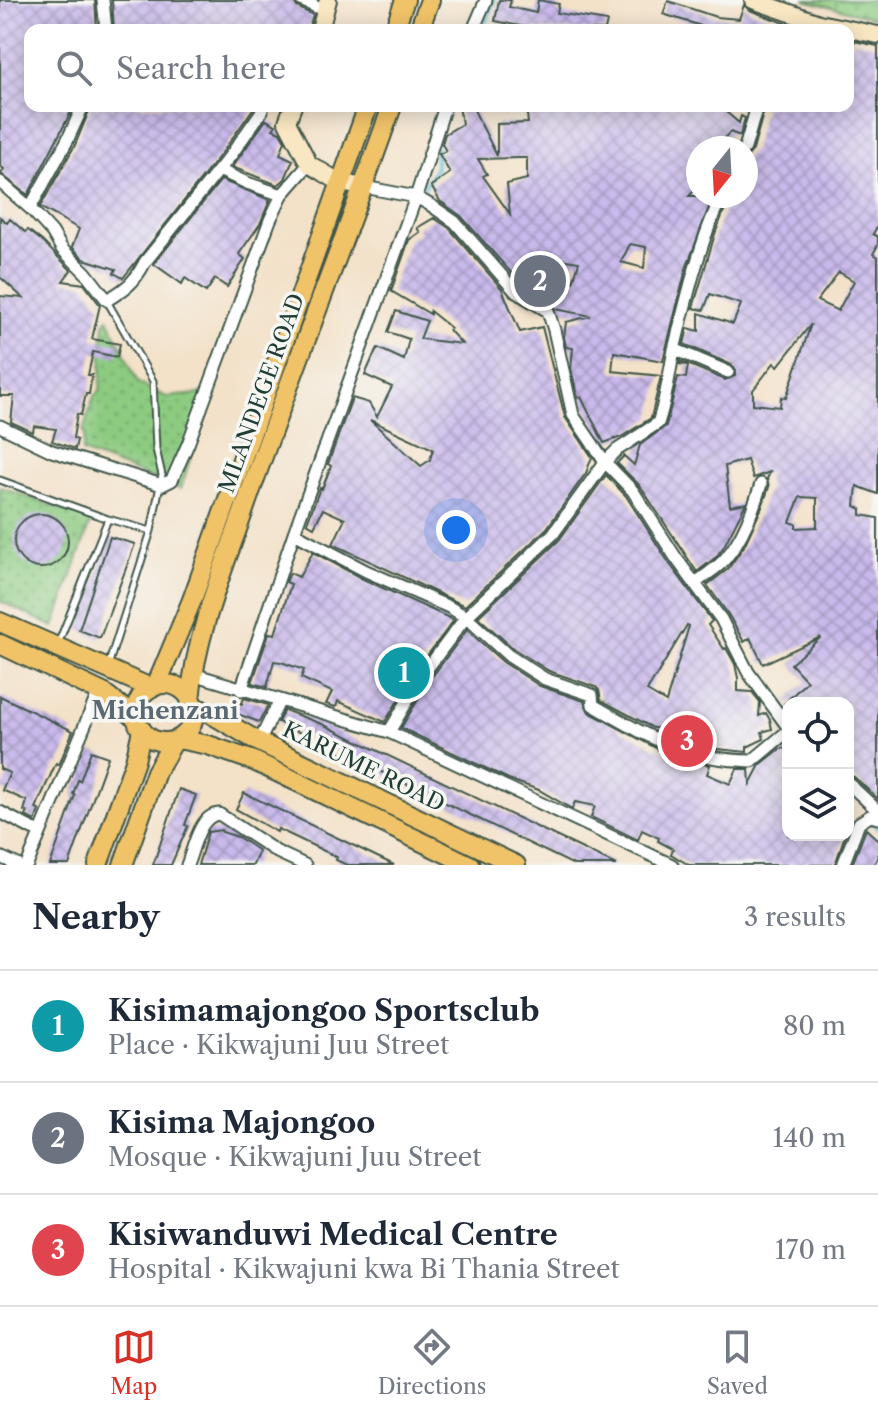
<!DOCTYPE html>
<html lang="en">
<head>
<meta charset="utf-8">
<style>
	body { margin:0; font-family:"Libre Caslon Text",serif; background:#f2f2f3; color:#1f2937 }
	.controls { position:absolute; right:24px; bottom:24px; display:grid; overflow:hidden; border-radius:16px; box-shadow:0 4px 20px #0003 }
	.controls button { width:72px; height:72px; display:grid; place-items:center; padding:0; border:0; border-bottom:2px solid #e0e1e3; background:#fff; color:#1f2937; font:40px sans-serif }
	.compass { position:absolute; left:686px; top:136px; width:72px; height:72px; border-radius:50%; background:#fff; box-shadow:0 4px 20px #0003; rotate:198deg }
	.you { position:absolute; left:456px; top:530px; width:28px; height:28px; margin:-20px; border:6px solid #fff; border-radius:50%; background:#1a73e8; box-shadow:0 0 0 12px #1a73e833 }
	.badge { display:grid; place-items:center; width:52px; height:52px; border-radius:50%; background:#d93025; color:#fff; font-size:26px; font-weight:700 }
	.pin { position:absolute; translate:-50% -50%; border:4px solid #fff; box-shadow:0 2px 8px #0006 }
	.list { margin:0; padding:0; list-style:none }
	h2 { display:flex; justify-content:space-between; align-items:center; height:104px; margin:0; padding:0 32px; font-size:34px }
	h2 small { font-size:26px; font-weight:400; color:#747a83 }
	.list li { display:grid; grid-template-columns:52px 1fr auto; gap:24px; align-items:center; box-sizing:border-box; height:112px; padding:0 32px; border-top:2px solid #e0e1e3 }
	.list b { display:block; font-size:30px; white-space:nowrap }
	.list p { margin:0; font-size:26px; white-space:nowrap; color:#747a83 }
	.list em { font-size:26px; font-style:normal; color:#747a83 }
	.icon { flex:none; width:44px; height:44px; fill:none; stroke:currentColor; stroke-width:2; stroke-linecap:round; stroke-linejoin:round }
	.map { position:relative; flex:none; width:878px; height:865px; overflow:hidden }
	.search { position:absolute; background:#fff; box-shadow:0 4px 20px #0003; left:24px; right:24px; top:24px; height:88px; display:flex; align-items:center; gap:20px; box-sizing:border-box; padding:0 28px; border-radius:16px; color:#747a83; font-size:30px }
	.sheet { height:440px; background:#fff }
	nav { display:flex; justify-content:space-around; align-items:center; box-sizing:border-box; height:112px; border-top:2px solid #e0e1e3; background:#fff; font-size:22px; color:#747a83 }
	nav a { display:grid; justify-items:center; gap:4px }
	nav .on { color:#d93025 }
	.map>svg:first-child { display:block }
</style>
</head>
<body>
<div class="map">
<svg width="878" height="865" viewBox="0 0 878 865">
	<defs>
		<pattern id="park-dots" width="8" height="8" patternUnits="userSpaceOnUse" patternTransform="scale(2)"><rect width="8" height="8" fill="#8dcb81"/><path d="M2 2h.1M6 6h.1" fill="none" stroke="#73a66a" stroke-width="1.8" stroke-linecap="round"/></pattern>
		<pattern id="building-cross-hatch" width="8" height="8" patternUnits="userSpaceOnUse" patternTransform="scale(2)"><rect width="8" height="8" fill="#cabaec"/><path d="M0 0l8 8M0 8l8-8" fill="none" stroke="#a398c0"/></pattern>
	</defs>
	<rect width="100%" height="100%" fill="#f6f6f2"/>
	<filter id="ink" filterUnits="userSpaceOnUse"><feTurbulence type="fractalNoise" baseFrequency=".0125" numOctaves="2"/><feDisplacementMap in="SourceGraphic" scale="16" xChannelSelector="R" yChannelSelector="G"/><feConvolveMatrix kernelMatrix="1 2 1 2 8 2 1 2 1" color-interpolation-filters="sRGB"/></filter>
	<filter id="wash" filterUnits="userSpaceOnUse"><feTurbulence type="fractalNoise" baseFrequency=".006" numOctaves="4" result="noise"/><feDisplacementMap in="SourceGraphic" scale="32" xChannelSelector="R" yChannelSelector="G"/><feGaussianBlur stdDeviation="1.8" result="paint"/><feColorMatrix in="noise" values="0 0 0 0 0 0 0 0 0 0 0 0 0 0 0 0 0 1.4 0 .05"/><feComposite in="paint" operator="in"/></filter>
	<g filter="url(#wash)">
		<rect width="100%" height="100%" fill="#f3e1c8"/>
		<!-- park -->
		<path fill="url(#park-dots)" stroke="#56845a" stroke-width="2" d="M804,0H878V19Z
			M108,318L138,383L166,397L210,393L181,489L82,452L85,433L83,432L94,396L100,391L104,323Z
			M0,487L91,520L54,627L0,601Z"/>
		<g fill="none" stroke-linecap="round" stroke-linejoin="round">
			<!-- stream -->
			<path stroke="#59c0d7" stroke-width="4" d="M479,28L488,19L494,0
				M424,188L436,167V148
				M871,822L878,828"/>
		</g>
		<g id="blocks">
			<!-- building -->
			<path fill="url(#building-cross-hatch)" fill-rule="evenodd" d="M0,0H95L97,30H30V106H74L28,195L1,174L4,169L0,166Z
				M112,0H293L297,7L313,15L308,30H114Z
				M499,0H511L509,7L536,13L538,0L559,4L557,13L607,21L605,30H524L525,27L495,21Z
				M668,1L716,17L739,19L744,5L749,10L787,24L794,30H714L663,14Z
				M854,41L878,46V225L873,234L878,237V245L873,254L878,257V494L857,486L855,506L861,509V515L878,518V799L854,777L848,775V703H785L807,681L791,664L821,637L763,664L750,638L744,642L728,614L707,585L728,569L744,546L762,507L769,487L767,479L770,472L753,478L747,460L725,466L730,506L746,503L724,546L716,557L697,572L640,486L617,463L624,456L634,465L640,445L666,426L678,377L686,378L688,365L680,364V361L725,380L735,376L736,370L732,365L684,344L688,328L699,331V313L733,324L741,304L710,294L704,310L693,308L715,234L730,196H746V158L753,150L765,106H848V43L852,46ZM839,272L854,281L838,311L817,301ZM811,324L786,398L781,397L780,407L753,404V390L774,363L778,366ZM800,497L817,498V527L796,528V524L790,522Z
				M91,106H255L224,150L123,278L114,273L116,269L84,259L72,247L79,229L40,207L75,145Z
				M459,106H472L497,156V124L528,123L526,106H719L739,123L741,116L745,118L740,136L730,132L716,148H698V187L689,196H713L686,269L663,361L614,352L612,371L661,376L651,418L621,437L604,443L581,397L578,398L571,369L573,348L566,347L564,337L566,322L591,316L556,309L550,302L522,285L461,216L440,201L431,186L450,173L439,154L446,151L442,144L445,134L462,124ZM518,158H527V179L507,184L510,214L483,176L487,174L478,159ZM630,244L646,247L644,268L621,262ZM560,259L579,262L573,282L555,276Z
				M266,120L276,125L273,129L280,132L285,141L280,154L293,160L285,179L278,185L232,167Z
				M221,180L270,200L260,224L239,254L245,259L227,287L215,279L206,292L185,278L182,284L154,264Z
				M0,217L7,223L10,219L25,232L28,230L42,241L71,270L63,281L84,284L100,305L92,339L120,344L117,357L93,352L88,375H92L89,394H86L81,415L77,414L73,438L77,440L75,449L52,441L56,429L34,426L33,432L11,422L14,396H0V296L23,298L0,277Z
				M434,218L449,228L502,289L520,332L542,327L565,417L592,457L586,473L547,528L465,606L333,544L345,519L323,509L314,527L307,523L320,488L322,489L331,466L328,464L352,398L369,403L377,417L392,387L365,375L373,357L378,348L404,360L409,339L388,332L396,311L427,321L420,339L462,344L449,330L451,328L430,311V314L391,291L409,240L420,232L417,228ZM370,420L433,449L430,460L421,466Z
				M606,475L626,496L669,563L712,621L708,625L724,649L726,648L735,664L738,678V691L752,692L760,702L759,716L766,713L770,720L772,729L762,732L764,739L747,747V752L708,748L673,737L674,730L653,728L601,700L599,690L596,687L549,671L514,649L478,617L559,540ZM687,625L689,626L666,702L647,691Z
				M14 541a27 27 0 1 1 54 0a27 27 0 1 1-54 0Z
				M110,537L135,544L100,638L79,630Z
				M313,552L363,579L454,620L417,669L385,722L338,701L336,707L326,704L332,692L301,678L304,670L281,662L274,661L267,687L252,683L269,633L275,634L291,584L286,582L290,573L299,577Z
				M467,630L503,662L540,686L584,701L589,712L671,756L710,765L707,774L730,784L737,769H749L750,784L760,765L780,749L788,748V835H845L835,865H689L671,854L673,849L658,841L659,838L642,830L638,840L591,817L595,806L575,802L572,809L539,790L513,781L401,728L431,678Z
				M0,696L73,731L59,765L56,763L39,801L36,809L39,810L35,821L26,816L28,812L24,811L27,801L2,790L10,773L0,769Z
				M244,698L268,705L259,722L232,712L236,702L242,704Z
				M284,710L322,724L616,865H574L278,722Z
				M91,751L108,757L69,865H50L75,795L73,794L78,780L80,781Z
				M179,789L196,795L185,825L188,826L171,865H153Z
				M244,793L394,865H347L336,860L337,857L278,829L277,832L236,809Z
				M866,829L878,840V858L873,865H852Z
				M221,830L222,832L238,837L259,851L253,865H198L208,832Z"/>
		</g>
	</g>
	<g filter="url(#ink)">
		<use href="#blocks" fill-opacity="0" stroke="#3f564a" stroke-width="2"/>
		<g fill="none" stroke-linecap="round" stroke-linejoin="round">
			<!-- lane casing -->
			<g stroke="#3f564a" stroke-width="9">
				<path id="lane" d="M107,301L153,381L156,449L162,475L151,531
					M0,480L108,519L151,531L108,666
					M58,644L108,519"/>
			</g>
			<!-- street casing -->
			<g stroke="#3f564a" stroke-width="15">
				<path id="street" d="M103,0L106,30
					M301,0L325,11
					M473,30L486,0
					M745,148L757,106
					M219,170L247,183L282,195L309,164
					M0,182L30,208L52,232L62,249L86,273L107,300C127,288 134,283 145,262L231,155L262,111
					M364,187L416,197L432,206L455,222L516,292L548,311L554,330L573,415L605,462L553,534L466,617L424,673L389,732
					M722,196C701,237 685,304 674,350C669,374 666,400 658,423L617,450L605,462L633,491L676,558L721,619L748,672L788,727
					M30,208L67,141L83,106
					M674,349L728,372
					M0,426L52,451L162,485L172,480L188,444L270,220L282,195
					M294,533L366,571L449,607L466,617L509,656L545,679L592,695L593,705C649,737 685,760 752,761L788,731
					M695,584C704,575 717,569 725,559C743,538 753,510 761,484
					M193,674L280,700
					M241,690L294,533L416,197L445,106
					M259,742L280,700L389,732L672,865
					M848,783L878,811
					M0,812L40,833
					M0,857L18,865
					M27,865L99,691
					M187,865C194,848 199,815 219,814L277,852L305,865
					M843,865L859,823L870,816L878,818"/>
			</g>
			<!-- secondary casing -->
			<g stroke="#3f564a" stroke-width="20">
				<path id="secondary" d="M753,0L819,23L878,35
					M320,30L328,0
					M293,106L287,122L309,164L341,183L364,187"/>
			</g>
			<!-- primary casing -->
			<g stroke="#3f564a" stroke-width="22">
				<path id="primary" d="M394,30L405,0
					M419,30L430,0
					M0,622L151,688
					M0,644L105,694L136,718
					M136 713a29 29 0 1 1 58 0a29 29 0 1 1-58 0Z
					M156,686L192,600L368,106
					M190,700C196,633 223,570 245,507C292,372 345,240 392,106
					M193,707L206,711L259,742L516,865
					M178,739L208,745L254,761L470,865
					M98,865L135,761L142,730
					M123,865L156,772L174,741"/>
			</g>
			<!-- lane -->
			<use href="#lane" stroke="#fff" stroke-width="5"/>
			<!-- street -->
			<use href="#street" stroke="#fff" stroke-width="11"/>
			<!-- secondary -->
			<use href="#secondary" stroke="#f9e7c3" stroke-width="16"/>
			<!-- primary -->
			<use href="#primary" stroke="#f0c369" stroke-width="18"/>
		</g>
	</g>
	<g text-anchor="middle" stroke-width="7" stroke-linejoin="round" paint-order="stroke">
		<!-- street labels -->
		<g font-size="22" fill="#1f3d34" stroke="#f6f6f2">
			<text transform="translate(261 393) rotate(-70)" y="8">MLANDEGE ROAD</text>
			<text transform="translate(364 766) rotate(26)" y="8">KARUME ROAD</text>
		</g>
		<!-- neighbourhood labels -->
		<g font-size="24" font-weight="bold" fill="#5b6974" stroke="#f6f6f2">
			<text x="165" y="719">Michenzani</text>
		</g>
	</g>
</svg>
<div class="controls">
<button><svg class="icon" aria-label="locate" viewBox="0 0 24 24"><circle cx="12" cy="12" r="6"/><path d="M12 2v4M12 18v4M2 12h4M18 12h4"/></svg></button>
<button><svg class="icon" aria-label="layers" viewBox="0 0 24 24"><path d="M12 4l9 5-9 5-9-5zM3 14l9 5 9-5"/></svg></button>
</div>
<svg class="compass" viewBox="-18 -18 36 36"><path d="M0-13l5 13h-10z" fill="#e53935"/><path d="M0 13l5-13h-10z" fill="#747a83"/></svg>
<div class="you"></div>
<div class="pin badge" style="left:404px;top:673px;background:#0f9aa8">1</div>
<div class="pin badge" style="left:540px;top:281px;background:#6b7280">2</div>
<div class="pin badge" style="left:687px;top:741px;background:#e0444e">3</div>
<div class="search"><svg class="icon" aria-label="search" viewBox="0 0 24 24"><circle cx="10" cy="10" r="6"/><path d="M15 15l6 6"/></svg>Search here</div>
</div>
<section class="sheet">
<h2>Nearby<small>3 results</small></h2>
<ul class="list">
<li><span class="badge" style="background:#0f9aa8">1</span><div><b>Kisimamajongoo Sportsclub</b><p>Place · Kikwajuni Juu Street</p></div><em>80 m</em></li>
<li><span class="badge" style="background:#6b7280">2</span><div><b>Kisima Majongoo</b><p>Mosque · Kikwajuni Juu Street</p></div><em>140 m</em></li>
<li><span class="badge" style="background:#e0444e">3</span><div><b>Kisiwanduwi Medical Centre</b><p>Hospital · Kikwajuni kwa Bi Thania Street</p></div><em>170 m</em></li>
</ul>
</section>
<nav>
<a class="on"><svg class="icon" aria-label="map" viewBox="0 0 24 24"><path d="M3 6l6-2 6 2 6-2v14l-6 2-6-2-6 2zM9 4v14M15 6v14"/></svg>Map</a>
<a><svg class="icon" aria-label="directions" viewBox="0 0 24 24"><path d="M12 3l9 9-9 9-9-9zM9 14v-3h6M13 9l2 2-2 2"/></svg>Directions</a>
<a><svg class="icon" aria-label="saved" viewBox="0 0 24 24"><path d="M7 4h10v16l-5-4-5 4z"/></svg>Saved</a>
</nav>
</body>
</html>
